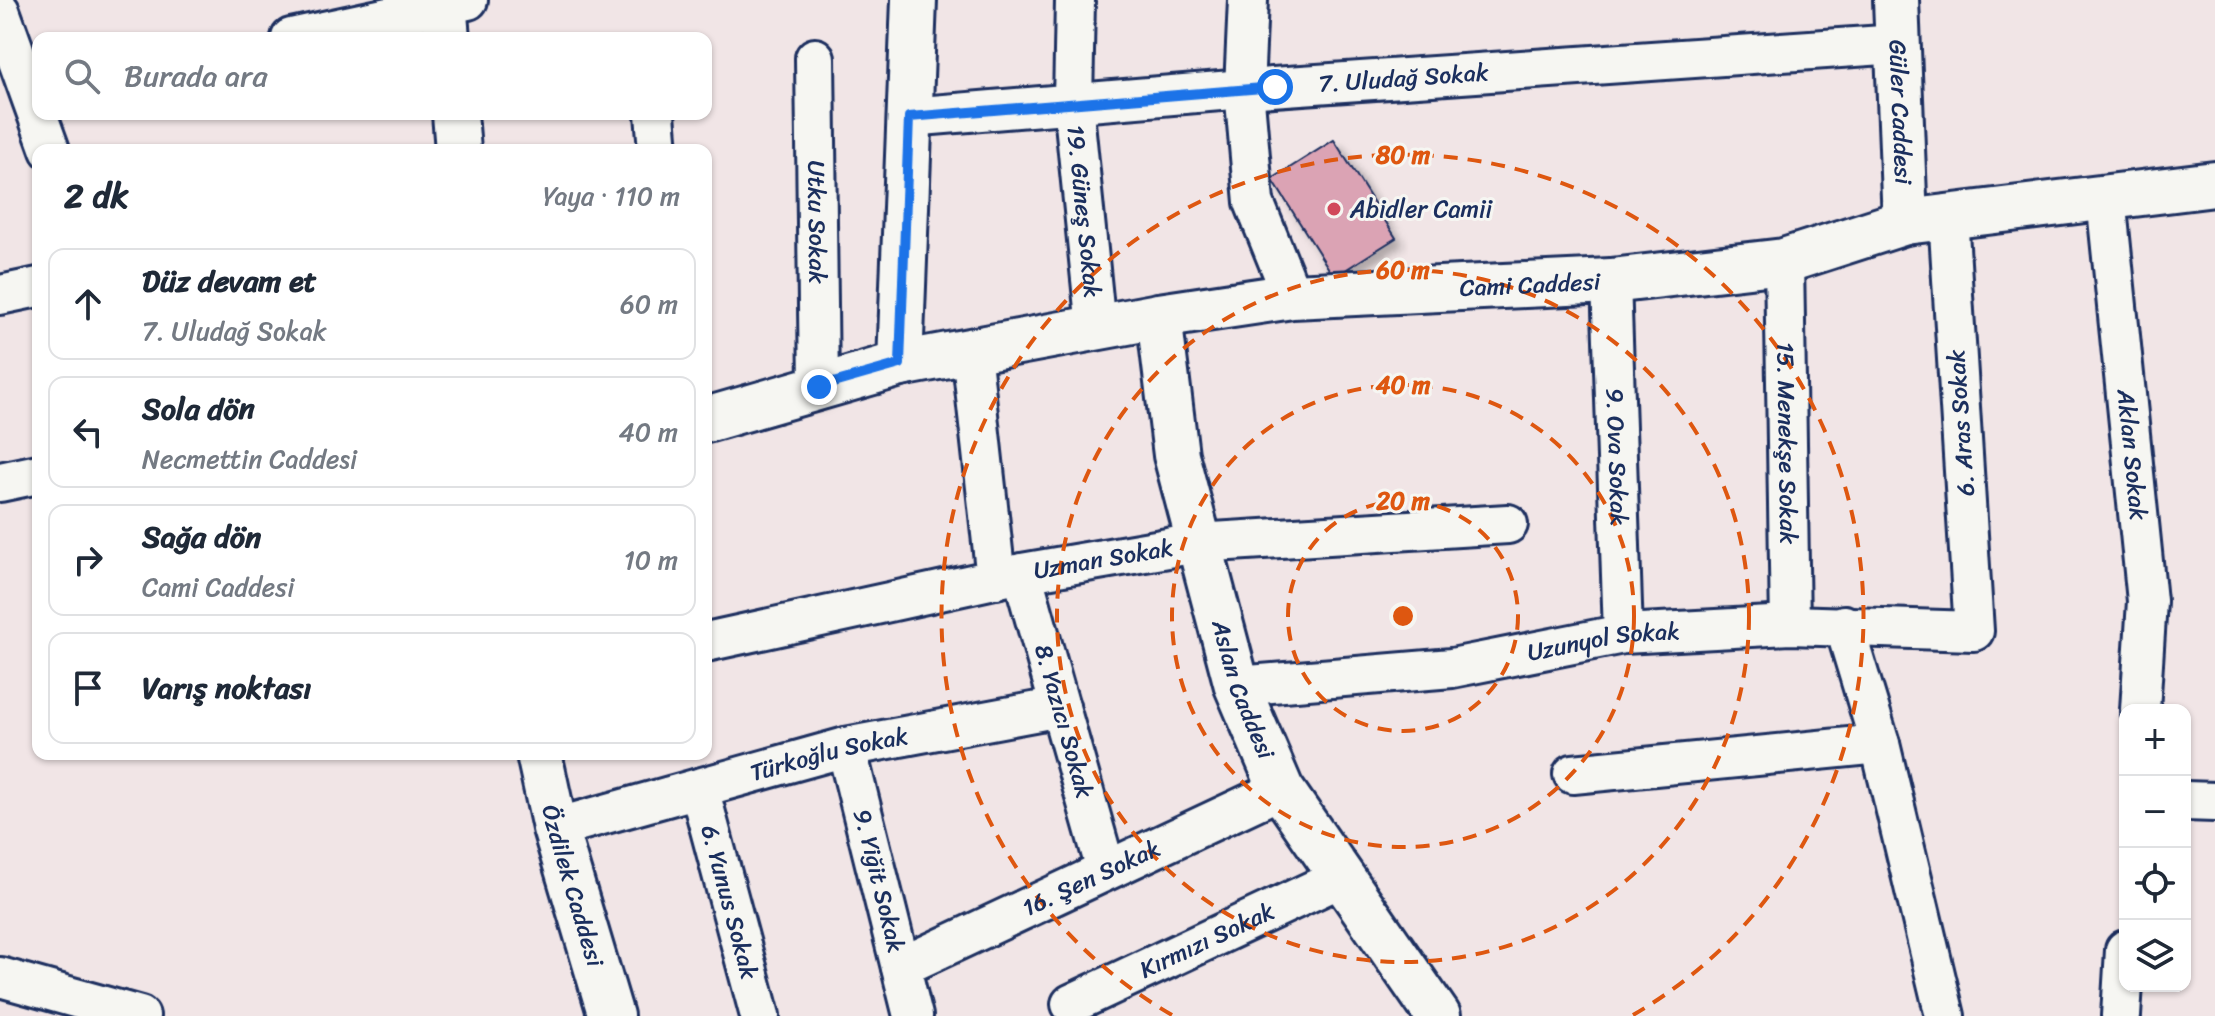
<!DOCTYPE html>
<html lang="tr">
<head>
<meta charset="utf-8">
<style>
	body { margin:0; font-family:Sriracha,sans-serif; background:#f6f6f7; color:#1f2937 }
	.controls { position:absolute; right:24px; bottom:24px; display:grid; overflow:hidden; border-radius:16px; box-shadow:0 2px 6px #0004 }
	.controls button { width:72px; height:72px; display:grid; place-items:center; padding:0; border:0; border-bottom:2px solid #e0e1e3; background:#fff; color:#1f2937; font:40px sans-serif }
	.stop { position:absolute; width:24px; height:24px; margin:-18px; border:6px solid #1a73e8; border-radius:50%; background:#fff }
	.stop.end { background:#1a73e8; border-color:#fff; box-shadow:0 2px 8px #0008 }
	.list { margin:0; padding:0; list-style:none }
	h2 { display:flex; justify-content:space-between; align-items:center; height:104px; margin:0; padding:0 32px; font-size:34px }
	h2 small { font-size:26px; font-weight:400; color:#747a83 }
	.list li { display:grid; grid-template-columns:52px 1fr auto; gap:24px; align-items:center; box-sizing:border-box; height:112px; margin:0 16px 16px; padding:0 16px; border:2px solid #e0e1e3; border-radius:16px }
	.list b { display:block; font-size:30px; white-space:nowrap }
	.list p { margin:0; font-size:26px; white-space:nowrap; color:#747a83 }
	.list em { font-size:26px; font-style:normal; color:#747a83 }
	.icon { flex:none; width:44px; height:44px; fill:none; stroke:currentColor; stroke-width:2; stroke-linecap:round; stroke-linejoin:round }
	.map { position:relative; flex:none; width:2215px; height:1016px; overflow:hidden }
	.search { position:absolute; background:#fff; box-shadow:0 2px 6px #0004; left:32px; top:32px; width:680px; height:88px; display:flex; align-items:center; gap:20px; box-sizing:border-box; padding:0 28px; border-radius:16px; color:#747a83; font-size:30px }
	.panel { position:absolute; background:#fff; box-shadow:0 2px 6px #0004; left:32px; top:144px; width:680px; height:616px; border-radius:16px }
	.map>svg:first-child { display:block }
</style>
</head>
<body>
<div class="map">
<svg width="2215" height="1016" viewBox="0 0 2215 1016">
	<defs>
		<filter id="shadow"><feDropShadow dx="7" dy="7" stdDeviation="4" flood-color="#0004"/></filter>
	</defs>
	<rect width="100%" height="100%" fill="#f1e5e6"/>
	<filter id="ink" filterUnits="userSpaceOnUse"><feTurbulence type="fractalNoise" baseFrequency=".0125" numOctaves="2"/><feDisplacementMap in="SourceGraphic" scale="16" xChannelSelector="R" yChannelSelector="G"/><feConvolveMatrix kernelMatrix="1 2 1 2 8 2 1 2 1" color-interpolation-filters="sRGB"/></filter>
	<g filter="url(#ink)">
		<!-- building -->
		<path fill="#dba3b4" stroke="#1b2f5e" stroke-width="2" filter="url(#shadow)" d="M1334,140L1396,238L1334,277L1272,179Z"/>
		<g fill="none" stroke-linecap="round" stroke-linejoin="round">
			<!-- minor casing -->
			<g stroke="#1b2f5e" stroke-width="44">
				<g id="minor">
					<path id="s1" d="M1075,0L1073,103L1096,328"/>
					<path d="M1248,0L1244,89L1254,202L1292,296"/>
					<path d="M0,11L50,150"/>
					<path d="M291,38L468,0"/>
					<path id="s2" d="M815,58L819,387"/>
					<path d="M655,114L658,150"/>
					<path id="s3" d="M909,117L1244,89L1898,44"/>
					<path id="s4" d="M2106,198L2147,601L2140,710"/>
					<path id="s5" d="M1784,261L1790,625"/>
					<path id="s6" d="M1611,281L1623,634"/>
					<path d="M0,295L38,287"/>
					<path d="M971,351L996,579"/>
					<path d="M0,482L38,474"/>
					<path id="s7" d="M1022,573L1106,870"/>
					<path d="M1844,625L1880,744L1945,1016"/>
					<path id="s8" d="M706,642L1022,573L1197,543L1508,524"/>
					<path id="s9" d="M1237,686L1452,668L1623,634L1790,625L1974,631L1948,215"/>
					<path id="s10" d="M846,747L913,1016"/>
					<path d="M1573,774L1880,744"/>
					<path id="s11" d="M699,788L760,1016"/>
					<path d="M2185,801L2215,802"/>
					<path id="s12" d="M555,828L846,747L1060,707"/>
					<path id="s13" d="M901,967L1281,789"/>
					<path d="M0,977L140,1016"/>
					<path id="s14" d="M1071,1004L1342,877"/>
					<path d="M2121,1016L2125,950"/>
				</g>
			</g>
			<!-- major casing -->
			<g stroke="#1b2f5e" stroke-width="50">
				<g id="major">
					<path id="s15" d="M1896,0L1905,222"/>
					<path d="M444,3L447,38"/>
					<path d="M455,114L458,150"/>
					<path id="s16" d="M1159,316L1176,455L1237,686L1281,789L1438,1016"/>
					<path d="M900,364L914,0"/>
					<path id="s17" d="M706,420L900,364L1159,316L1292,296L1611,281L1784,261L1905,222L2215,184"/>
					<path id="s18" d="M539,754L555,828L611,1016"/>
				</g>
			</g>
			<!-- minor -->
			<use href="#minor" stroke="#f6f6f2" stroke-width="38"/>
			<!-- major -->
			<use href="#major" stroke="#f6f6f2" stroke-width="44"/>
		</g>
	</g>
	<g fill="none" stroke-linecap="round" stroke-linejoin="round" filter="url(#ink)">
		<!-- route -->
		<path stroke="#1a73e8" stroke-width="10" d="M819,387L900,364L909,117L1275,87"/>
	</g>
	<!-- distance rings -->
	<g fill="none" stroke="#de5710" stroke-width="4" stroke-dasharray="14 10">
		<circle cx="1403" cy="616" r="115"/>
		<circle cx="1403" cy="616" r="231"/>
		<circle cx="1403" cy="616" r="346"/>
		<path d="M1172 1015A461 461 0 1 1 1633 1015"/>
	</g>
	<!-- markers -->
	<circle fill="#d1495b" stroke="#f6f6f2" stroke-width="3" cx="1334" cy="209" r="8"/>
	<g text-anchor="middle" stroke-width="6" stroke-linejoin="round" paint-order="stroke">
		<!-- street labels -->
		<g font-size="24" fill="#1b2f5e" stroke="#f6f6f2">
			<text dy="8" stroke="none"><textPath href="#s3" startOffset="496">7. Uludağ Sokak</textPath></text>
			<text dy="8" stroke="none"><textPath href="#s15" startOffset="112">Güler Caddesi</textPath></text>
			<text dy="8" stroke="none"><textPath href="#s1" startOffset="212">19. Güneş Sokak</textPath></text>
			<text dy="8" stroke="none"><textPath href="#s2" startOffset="164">Utku Sokak</textPath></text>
			<text dy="8" stroke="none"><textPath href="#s17" startOffset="838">Cami Caddesi</textPath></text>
			<text transform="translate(1961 423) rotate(-94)" y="8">6. Aras Sokak</text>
			<text dy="8" stroke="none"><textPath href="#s5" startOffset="182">15. Menekşe Sokak</textPath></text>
			<text dy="8" stroke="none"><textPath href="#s4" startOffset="258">Aklan Sokak</textPath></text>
			<text dy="8" stroke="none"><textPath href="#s6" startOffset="176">9. Ova Sokak</textPath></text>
			<text dy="8" stroke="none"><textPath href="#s8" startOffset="406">Uzman Sokak</textPath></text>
			<text dy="8" stroke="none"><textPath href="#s9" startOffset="370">Uzunyol Sokak</textPath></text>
			<text dy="8" stroke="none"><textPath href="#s16" startOffset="384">Aslan Caddesi</textPath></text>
			<text dy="8" stroke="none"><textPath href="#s7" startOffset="154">8. Yazıcı Sokak</textPath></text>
			<text dy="8" stroke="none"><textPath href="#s12" startOffset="284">Türkoğlu Sokak</textPath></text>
			<text dy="8" stroke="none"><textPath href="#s13" startOffset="210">16. Şen Sokak</textPath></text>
			<text dy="8" stroke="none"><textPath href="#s10" startOffset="138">9. Yiğit Sokak</textPath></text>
			<text dy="8" stroke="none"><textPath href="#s18" startOffset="136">Özdilek Caddesi</textPath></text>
			<text dy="8" stroke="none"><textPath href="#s11" startOffset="118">6. Yunus Sokak</textPath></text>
			<text dy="8" stroke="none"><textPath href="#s14" startOffset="150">Kırmızı Sokak</textPath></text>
		</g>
		<!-- poi labels -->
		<g font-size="24" fill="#1b2f5e" stroke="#f6f6f2" text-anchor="start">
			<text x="1350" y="217">Abidler Camii</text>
		</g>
	</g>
	<circle cx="1403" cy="616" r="12" fill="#de5710" stroke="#f6f6f2" stroke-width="4"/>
	<g font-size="24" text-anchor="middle" font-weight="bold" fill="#de5710" stroke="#f6f6f2" stroke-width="6" stroke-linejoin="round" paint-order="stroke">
		<text x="1403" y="163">80 m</text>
		<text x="1403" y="278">60 m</text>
		<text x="1403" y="393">40 m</text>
		<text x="1403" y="509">20 m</text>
	</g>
</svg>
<div class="controls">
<button>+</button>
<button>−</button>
<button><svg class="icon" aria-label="locate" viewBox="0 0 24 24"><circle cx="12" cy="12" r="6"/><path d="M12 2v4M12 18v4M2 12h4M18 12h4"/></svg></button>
<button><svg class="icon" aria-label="layers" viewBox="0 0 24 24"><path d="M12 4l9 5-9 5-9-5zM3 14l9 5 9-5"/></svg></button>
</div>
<div class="stop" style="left:1275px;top:87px"></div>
<div class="stop end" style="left:819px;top:387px"></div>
<div class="search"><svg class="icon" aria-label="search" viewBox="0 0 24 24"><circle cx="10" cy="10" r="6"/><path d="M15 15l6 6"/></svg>Burada ara</div>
<section class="panel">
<h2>2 dk<small>Yaya · 110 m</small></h2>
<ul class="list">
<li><svg class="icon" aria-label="ahead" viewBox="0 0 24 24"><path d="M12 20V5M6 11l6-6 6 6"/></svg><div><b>Düz devam et</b><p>7. Uludağ Sokak</p></div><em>60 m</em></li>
<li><svg class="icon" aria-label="left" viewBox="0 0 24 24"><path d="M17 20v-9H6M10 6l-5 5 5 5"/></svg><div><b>Sola dön</b><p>Necmettin Caddesi</p></div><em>40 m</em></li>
<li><svg class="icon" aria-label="right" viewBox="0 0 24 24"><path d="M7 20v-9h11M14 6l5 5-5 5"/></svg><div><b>Sağa dön</b><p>Cami Caddesi</p></div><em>10 m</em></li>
<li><svg class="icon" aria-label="arrive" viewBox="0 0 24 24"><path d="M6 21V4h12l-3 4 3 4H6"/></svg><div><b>Varış noktası</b></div></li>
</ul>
</section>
</div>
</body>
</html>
